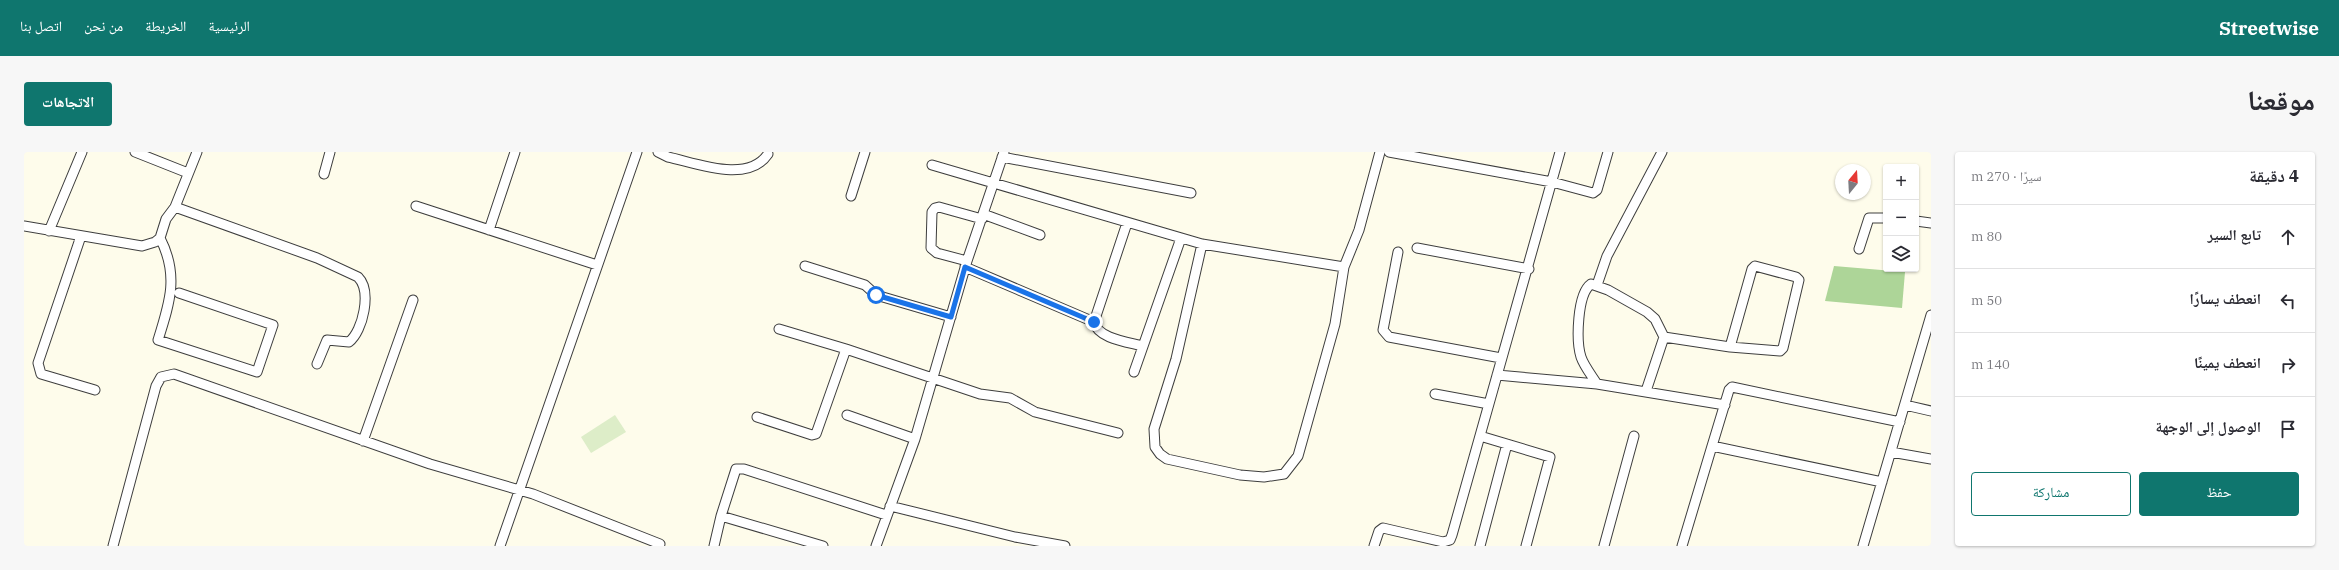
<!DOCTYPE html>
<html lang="ar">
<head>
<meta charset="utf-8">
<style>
	body { margin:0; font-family:"IBM Plex Serif","Noto Naskh Arabic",serif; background:#f7f7f7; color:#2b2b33; direction:rtl }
	.controls { position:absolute; right:12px; top:12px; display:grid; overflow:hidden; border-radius:4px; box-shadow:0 1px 3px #0004 }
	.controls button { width:36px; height:36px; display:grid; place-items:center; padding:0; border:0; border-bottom:1px solid #e1e1e2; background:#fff; color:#2b2b33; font:20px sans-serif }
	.compass { position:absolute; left:1811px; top:12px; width:36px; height:36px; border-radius:50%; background:#fff; box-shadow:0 1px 3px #0004; rotate:18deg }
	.stop { position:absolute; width:12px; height:12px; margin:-9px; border:3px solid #1a73e8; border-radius:50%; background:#fff }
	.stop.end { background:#1a73e8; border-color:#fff; box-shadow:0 1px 4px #0008 }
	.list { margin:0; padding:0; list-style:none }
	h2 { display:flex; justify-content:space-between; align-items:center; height:52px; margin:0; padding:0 16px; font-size:17px }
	h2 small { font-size:13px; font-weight:400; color:#7c7c81 }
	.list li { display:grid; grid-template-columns:26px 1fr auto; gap:12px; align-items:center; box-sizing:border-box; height:64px; padding:0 16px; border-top:1px solid #e1e1e2 }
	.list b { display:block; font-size:15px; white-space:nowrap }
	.list em { font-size:13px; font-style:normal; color:#7c7c81 }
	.actions { display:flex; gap:8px; padding:12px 16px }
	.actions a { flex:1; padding:9px 0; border:1px solid #0f766e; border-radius:4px; text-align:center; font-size:14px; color:#0f766e }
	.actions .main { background:#0f766e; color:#fff }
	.icon { flex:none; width:22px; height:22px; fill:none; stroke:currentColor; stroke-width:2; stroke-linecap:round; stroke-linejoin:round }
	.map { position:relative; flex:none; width:1907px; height:394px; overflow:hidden; direction:ltr; border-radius:4px }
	header { display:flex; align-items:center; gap:24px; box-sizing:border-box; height:56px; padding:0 20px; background:#0f766e; color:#fff }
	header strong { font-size:19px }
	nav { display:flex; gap:22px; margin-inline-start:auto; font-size:14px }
	.intro { display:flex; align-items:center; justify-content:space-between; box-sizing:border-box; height:96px; padding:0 24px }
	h1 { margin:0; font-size:28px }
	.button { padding:10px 18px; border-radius:4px; background:#0f766e; color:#fff; font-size:14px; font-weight:700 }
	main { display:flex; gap:24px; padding:0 24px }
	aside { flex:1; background:#fff; border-radius:4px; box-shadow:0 1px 3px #0004 }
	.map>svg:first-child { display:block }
</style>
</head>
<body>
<header>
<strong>Streetwise</strong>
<nav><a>الرئيسية</a><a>الخريطة</a><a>من نحن</a><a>اتصل بنا</a></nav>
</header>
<div class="intro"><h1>موقعنا</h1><a class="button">الاتجاهات</a></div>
<main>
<aside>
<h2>4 دقيقة<small>سيرًا · 270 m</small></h2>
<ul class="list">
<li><svg class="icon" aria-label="ahead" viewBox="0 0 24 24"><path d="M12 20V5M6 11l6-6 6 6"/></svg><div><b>تابع السير</b></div><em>80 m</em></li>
<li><svg class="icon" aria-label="left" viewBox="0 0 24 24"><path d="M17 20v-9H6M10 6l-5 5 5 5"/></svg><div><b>انعطف يسارًا</b></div><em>50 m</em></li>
<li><svg class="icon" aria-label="right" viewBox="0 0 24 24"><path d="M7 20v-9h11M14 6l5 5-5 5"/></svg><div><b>انعطف يمينًا</b></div><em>140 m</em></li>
<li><svg class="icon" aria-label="arrive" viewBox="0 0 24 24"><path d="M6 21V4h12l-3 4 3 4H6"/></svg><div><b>الوصول إلى الوجهة</b></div></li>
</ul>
<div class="actions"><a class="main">حفظ</a><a>مشاركة</a></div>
</aside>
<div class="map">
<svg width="1907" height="394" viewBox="0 0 1907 394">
	<rect width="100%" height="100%" fill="#fefceb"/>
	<!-- forest -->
	<path fill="#add598" d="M1810,114L1881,120L1878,156L1801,149Z"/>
	<!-- pitch -->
	<path fill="#ddedc8" d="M591,263L602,280L567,301L557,285Z"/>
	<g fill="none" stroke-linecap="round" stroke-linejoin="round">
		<!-- minor casing -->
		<g stroke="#3e3e3e" stroke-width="11">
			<path id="minor" d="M111,0L164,21
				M634,0L644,5C672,11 724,32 744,2
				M1365,0L1528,30L1569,41L1573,38L1584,0
				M978,5L1167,41
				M908,13L1178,92L1320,115
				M300,22L306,0
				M827,44L841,0
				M392,54L573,113
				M151,55L293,106L334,125C348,139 339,179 325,190L303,188L293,212
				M959,62L1016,83
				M1892,69L1907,71
				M1103,71L1070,170C1074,187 1104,190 1119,194
				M0,74L118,94L131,90L136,86L142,67L151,55L173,0
				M465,78L491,0
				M25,79L58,0
				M57,84L14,211L17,222L71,238
				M136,86C155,123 146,150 134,188L233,220L249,173L155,141
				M1178,92L1152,207L1130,277L1131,295L1136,302L1143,307L1216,323L1240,325L1260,322L1274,304L1311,172L1320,115L1335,78L1356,0
				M1393,96L1505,117
				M1835,97L1845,66H1862
				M1374,100L1359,178L1365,185L1477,206
				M943,109L913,101L907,96L908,60L911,56L915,55L958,67
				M781,114L841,133L852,143L927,165
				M941,115L1070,170
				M1573,133L1583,104L1638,0
				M755,177L822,197L956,242L986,246L1011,260L1094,281
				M1640,185L1706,195L1756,199L1759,196L1775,128L1772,125L1731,114L1728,117L1706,195
				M1110,220L1157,86
				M1473,223L1573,232L1701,253
				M1573,232C1568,224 1560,214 1557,205C1552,189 1553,142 1567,132L1584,138L1623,160L1631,167L1640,185L1622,239
				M1411,242L1465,252
				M1881,253L1907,259
				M823,263L891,287
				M733,265L788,283L792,282L822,197
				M1456,284L1526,305L1502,394
				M339,289L389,148
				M1867,300L1907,307
				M1858,330L1688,294L1705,238L1708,235L1876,270
				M866,354L991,385L1041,394
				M697,364L799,394
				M89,394L132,234L137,225L150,222L406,312L509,342L636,392
				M476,394L613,0
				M690,394L697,364L712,317H720L862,363
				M852,394L891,287L943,109L980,0
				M1350,394L1355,379L1359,376L1419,390L1426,388L1428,383C1464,256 1500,128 1536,0
				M1456,394L1483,292
				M1580,394L1610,284
				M1658,394L1688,294
				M1839,394L1907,163"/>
		</g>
		<!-- minor -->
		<use href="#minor" stroke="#fff" stroke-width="9"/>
	</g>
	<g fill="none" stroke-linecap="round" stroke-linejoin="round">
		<!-- route -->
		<path stroke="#1a73e8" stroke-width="5" d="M852,143L927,165L941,115L1070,170"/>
	</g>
</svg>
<div class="controls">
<button>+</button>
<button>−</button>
<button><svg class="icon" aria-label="layers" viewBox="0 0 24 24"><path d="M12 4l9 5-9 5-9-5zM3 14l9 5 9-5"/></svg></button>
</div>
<svg class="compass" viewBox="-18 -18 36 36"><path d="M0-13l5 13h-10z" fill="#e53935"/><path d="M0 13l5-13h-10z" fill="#7c7c81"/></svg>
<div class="stop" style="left:852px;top:143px"></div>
<div class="stop end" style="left:1070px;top:170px"></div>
</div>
</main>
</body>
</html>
